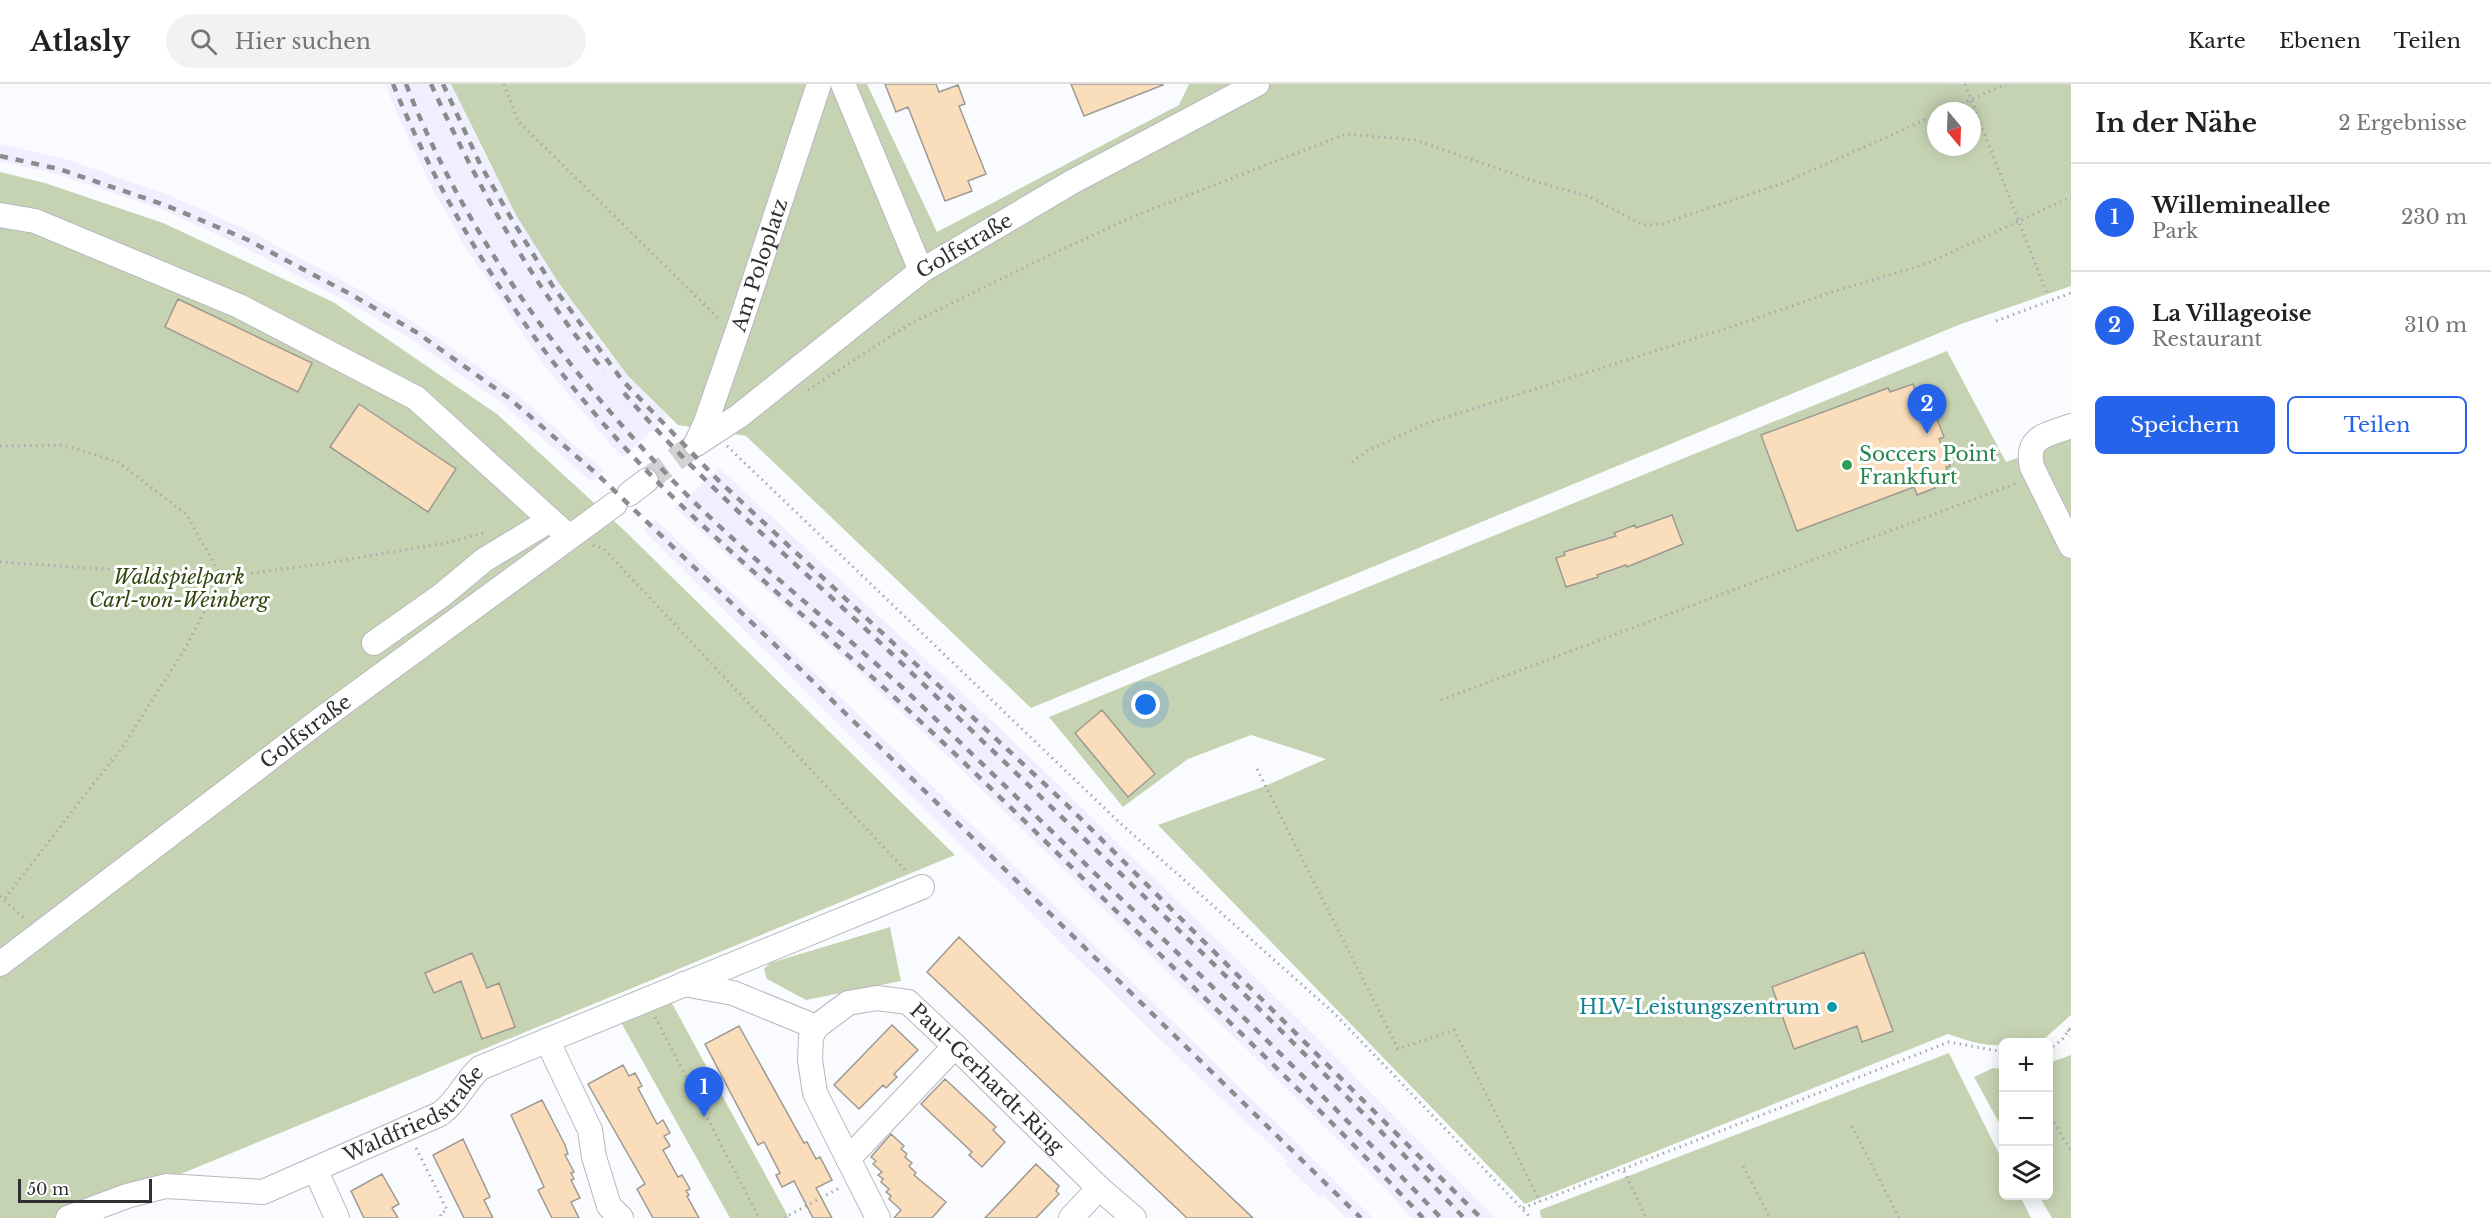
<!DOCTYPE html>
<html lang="de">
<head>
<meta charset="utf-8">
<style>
	body { margin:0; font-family:"Libre Baskerville",serif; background:#f2f2f2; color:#202124 }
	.controls { position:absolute; right:18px; bottom:18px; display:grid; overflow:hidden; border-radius:9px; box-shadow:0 3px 15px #0003 }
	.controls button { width:54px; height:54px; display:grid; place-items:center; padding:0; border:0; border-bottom:2px solid #e0e0e0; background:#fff; color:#202124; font:30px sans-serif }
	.compass { position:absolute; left:1927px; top:18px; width:54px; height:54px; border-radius:50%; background:#fff; box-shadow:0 3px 15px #0003; rotate:161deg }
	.scale { position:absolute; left:18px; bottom:15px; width:134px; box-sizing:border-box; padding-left:6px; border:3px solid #303033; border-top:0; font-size:16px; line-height:21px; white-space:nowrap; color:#303033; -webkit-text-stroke:4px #fff; paint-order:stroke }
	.you { position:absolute; left:1146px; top:621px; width:21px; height:21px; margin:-15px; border:4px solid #fff; border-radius:50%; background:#1a73e8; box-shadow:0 0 0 9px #1a73e833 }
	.badge { display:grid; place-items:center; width:39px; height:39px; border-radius:50%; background:#2563eb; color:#fff; font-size:20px; font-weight:700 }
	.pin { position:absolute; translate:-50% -50px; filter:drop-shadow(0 2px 3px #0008) }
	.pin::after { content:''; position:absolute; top:32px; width:21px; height:18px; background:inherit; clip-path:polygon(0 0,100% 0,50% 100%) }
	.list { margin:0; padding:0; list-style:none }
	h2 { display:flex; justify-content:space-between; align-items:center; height:78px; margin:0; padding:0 24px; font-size:26px }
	h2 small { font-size:20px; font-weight:400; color:#757577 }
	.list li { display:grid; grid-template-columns:39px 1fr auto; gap:18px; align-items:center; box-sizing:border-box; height:108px; padding:0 24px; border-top:2px solid #e0e0e0 }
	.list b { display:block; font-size:22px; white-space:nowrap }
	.list p { margin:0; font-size:20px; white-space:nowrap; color:#757577 }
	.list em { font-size:20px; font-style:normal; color:#757577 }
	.actions { display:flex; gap:12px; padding:18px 24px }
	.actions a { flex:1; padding:14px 0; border:2px solid #2563eb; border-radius:9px; text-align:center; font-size:21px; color:#2563eb }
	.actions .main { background:#2563eb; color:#fff }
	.icon { flex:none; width:33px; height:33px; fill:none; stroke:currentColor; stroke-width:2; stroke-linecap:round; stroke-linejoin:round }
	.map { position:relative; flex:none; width:2071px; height:1134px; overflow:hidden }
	header { display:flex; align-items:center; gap:36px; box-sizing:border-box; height:84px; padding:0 30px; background:#fff; border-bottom:2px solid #e0e0e0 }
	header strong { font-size:28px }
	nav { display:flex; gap:33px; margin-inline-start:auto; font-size:21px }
	.search { width:420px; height:54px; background:#f2f2f2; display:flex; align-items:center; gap:15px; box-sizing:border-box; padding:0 21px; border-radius:33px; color:#757577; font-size:22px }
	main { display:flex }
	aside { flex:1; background:#fff }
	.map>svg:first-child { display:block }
</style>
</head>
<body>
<header>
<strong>Atlasly</strong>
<div class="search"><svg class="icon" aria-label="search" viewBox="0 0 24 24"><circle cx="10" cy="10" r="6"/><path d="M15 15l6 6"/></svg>Hier suchen</div>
<nav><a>Karte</a><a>Ebenen</a><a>Teilen</a></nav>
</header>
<main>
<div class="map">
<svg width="2071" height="1134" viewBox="0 0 2071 1134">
	<rect width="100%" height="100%" fill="#fafbfe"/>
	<!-- built -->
	<path fill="#efefff" d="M386,0H451L488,77L593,247L628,292L668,332L622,374L544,281L463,159L431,102L394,23Z
		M0,60L62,74L169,111L249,147L356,204L420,242L514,308L603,386L592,398L504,321L411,255L348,218L242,162L164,126L57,90L0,77Z
		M719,384L1005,649L1300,937L1495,1134H1411L1389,1108L1286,1004L956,680L858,587L675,424Z
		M655,435L920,690L1373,1134H1347L1323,1111L1320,1114L1285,1080L1288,1077L1206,1000L905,706L644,447Z"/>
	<!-- green -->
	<path fill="#c6d3b3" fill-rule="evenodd" d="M451,0H867L937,148L1179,21L1189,0H2071V202L1961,240L1031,624L746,352L678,341L628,292L558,198L516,131ZM1936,27H1972V63H1936Z
		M0,88L45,99L163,139L333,218L497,330L626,448L955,771L74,1134H0Z
		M1947,267L2006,378L2071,354V931L2043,956L2004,958L2003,961C1985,963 1966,956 1948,950L1525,1120L1158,741L1265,702L1326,675L1251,651L1188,675L1123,723L1049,633Z
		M890,843L901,897L806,916L767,895L764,885L770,879Z
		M668,912L789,1134H730L618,933Z
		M1949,969L2003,1078L2004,1112H2020L2031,1134H1541L1540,1126Z
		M2071,971V1134H2052L2039,1112H2048L2049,979Z
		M1993,984L2003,985V1046L1974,993Z"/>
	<!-- building -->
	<path fill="#fadebc" stroke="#9e9993" stroke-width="1.5" d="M885,0H936L939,8L958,1L965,20L959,22L986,90L968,97L972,107L945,117L908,23L896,28Z
		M1071,0H1163V1L1084,32Z
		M178,215L312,279L298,308L165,243Z
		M1913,300L1920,320L1923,318L1932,337L1937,335L1944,353L1939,355L1950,382L1946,383L1949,392L1932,398L1935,404L1917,411L1914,403L1797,447L1761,351L1888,304L1890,308Z
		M359,320L456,385L428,428L330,363Z
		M1672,431L1683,460L1627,483L1626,481L1597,491L1598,493L1566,503L1556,474L1565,471L1564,468L1616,452L1614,449L1635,441L1636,444Z
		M1102,626L1155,690L1128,713L1075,649Z
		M959,853L1038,930L1253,1134H1187L927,888Z
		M1864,868L1893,947L1862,958L1857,942L1794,965L1772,903Z
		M472,869L487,904L499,899L515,943L482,955L461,897L434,909L425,889Z
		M892,941L918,966L894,990L897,993L886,1004L883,1001L859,1025L834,1001Z
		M739,942L804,1059L807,1058L816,1075L820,1073L832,1096L816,1104L832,1134H813L794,1097L782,1103L776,1091L780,1089L764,1058L758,1061L705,960Z
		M623,981L629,992L635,989L642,1002L638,1004L657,1040L663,1036L670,1049L664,1052L670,1062L663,1066L678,1093L682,1091L690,1105L686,1107L689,1111L687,1112L699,1134H653L637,1105L645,1100L588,1000Z
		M945,995L996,1043L993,1046L1005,1058L982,1083L969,1071L972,1068L921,1020Z
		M542,1016L565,1061L568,1070L565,1071L574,1088L571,1089L574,1095L571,1096L580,1114L571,1118L579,1134H552L538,1106L544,1103L511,1031Z
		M891,1050L904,1062L901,1065L907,1070L905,1073L912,1079L909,1082L916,1089L914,1091L946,1118L932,1134H894L901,1126L889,1115L891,1112L886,1108L889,1105L881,1098L883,1095L878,1091L882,1088L873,1080L876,1077L871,1073Z
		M463,1055L490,1113L484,1116L493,1134H464L433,1071Z
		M1036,1080L1059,1102L1056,1107L1059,1110L1036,1134H985Z
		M382,1090L399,1120L392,1124L398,1134H364L351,1107Z"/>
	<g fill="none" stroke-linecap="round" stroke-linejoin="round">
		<!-- minor-tunnel -->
		<path stroke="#d2d2d5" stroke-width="24" stroke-dasharray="24 12" stroke-linecap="butt" d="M646,397L696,360"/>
		<!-- minor casing -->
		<g stroke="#b7b7bf" stroke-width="26">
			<g id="minor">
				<path d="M843,0L921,187"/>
				<path d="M0,131L35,137L239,222L416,314L568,452"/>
				<path d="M2071,342C2047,351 2025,352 2032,383L2071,462"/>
				<path id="s1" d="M696,360L739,332L921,187L1072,98L1257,0"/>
				<path id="s2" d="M696,360L706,338L740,240L819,0"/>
				<path d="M629,410L646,397"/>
				<path d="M374,559L442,511L484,476L550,436"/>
				<path id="s3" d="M0,880L320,636L615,420"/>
				<path d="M684,900L733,909L816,943"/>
				<path d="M547,956L590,1046L594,1073L609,1122L621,1134"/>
				<path d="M848,1075L955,962"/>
				<path d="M316,1087L337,1134"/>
				<path id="s4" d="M68,1134L127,1112L166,1102L263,1108L440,1030C457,1018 464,999 480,984L922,803"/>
				<path id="s5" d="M878,1134L815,1009L810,976L811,953L816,943L848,919L877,914L908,918L955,962L1099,1104L1134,1134"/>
				<path d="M1071,1134L1099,1104"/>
			</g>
		</g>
		<!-- path -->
		<path stroke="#a7a8ab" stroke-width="3" stroke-dasharray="1.5 4.5" stroke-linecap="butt" d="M504,0L518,37L719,235
			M1965,0L2048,212
			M1945,27L2006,0
			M1996,237L2071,209
			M808,306L908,241L1037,177L1137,131L1346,50L1415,56L1540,99L1588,112L1643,141L1662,140L1786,98L1936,31
			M0,362L63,361L118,378L186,430L222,493L186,563L123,662L5,814
			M727,362L1120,739L1335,930L1531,1134
			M1352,378L1367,367L1425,340L1737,241L1835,207L1926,180L2071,113
			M593,461L604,465L906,787
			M0,478L222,493L321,480L446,459L487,448
			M1441,616L2017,399
			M1257,685L1398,965L1454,946L1540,1118
			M0,812L25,835
			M655,933L759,1134
			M2068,946L2071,952
			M2048,966L2062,956L2071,943
			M2048,1028L2071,1067
			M1852,1042L1899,1134
			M416,1064L447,1126L440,1130L442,1134
			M1743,1082L1770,1134
			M1624,1087L1646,1134
			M1523,1124L1949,958L2004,968
			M784,1134L841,1103"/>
		<!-- minor -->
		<use href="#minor" stroke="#fff" stroke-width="24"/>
		<!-- rail -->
		<path stroke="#8b8b8e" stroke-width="4.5" stroke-dasharray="8 8" stroke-linecap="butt" d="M393,0C457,157 557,302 680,420C749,486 822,547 893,612C990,701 1083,795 1177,887C1260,968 1344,1048 1423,1134
			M406,0C466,154 569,291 684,408C754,478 832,539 904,605C974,671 1042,738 1111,805C1223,912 1334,1021 1441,1134
			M431,0C477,101 532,201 604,287
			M443,0L480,80L511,134L552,201L622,296L717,395L1066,720L1481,1134
			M0,72L59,85L165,121L246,155L352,211L416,248L509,314L598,391L795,580L1361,1134
			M624,309C705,404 801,483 891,569C1084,755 1280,939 1464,1134"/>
	</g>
	<!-- markers -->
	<circle fill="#2e9e5b" stroke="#fff" stroke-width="2" cx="1847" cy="381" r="6"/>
	<circle fill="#0f9aa8" stroke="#fff" stroke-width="2" cx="1832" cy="923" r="6"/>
	<g text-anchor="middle" stroke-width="6" stroke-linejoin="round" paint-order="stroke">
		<!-- street labels -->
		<g font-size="20" fill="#303033" stroke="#fff">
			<text dy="7" stroke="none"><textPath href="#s1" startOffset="334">Golfstraße</textPath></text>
			<text dy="7" stroke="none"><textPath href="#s2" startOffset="190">Am Poloplatz</textPath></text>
			<text dy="7" stroke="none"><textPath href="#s3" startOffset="384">Golfstraße</textPath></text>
			<text dy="7" stroke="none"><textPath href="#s5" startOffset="418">Paul-Gerhardt-Ring</textPath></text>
			<text dy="7" stroke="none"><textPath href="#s4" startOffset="372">Waldfriedstraße</textPath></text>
		</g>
		<!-- leisure labels -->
		<g font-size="20" fill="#27864d" stroke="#fff" text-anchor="start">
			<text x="1859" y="377">Soccers Point<tspan x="1859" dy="23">Frankfurt</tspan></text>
		</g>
		<!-- park labels -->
		<g font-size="20" font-style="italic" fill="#344510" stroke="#fff">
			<text x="179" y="500">Waldspielpark<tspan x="179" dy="23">Carl-von-Weinberg</tspan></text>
		</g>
		<!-- culture labels -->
		<g font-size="20" fill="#0d838f" stroke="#fff" text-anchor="end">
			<text x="1820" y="930">HLV-Leistungszentrum</text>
		</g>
	</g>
</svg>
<div class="controls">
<button>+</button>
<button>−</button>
<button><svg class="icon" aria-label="layers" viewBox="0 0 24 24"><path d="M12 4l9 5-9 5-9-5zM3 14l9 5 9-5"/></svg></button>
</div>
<svg class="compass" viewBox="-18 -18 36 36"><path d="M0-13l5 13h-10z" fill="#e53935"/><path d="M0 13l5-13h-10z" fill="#757577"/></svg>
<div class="scale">50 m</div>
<div class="you"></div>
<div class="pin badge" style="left:704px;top:1033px">1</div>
<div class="pin badge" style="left:1927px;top:350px">2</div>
</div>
<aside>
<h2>In der Nähe<small>2 Ergebnisse</small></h2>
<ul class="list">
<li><span class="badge">1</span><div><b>Willemineallee</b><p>Park</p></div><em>230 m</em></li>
<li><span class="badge">2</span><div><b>La Villageoise</b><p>Restaurant</p></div><em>310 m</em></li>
</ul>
<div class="actions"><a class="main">Speichern</a><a>Teilen</a></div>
</aside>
</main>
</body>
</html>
